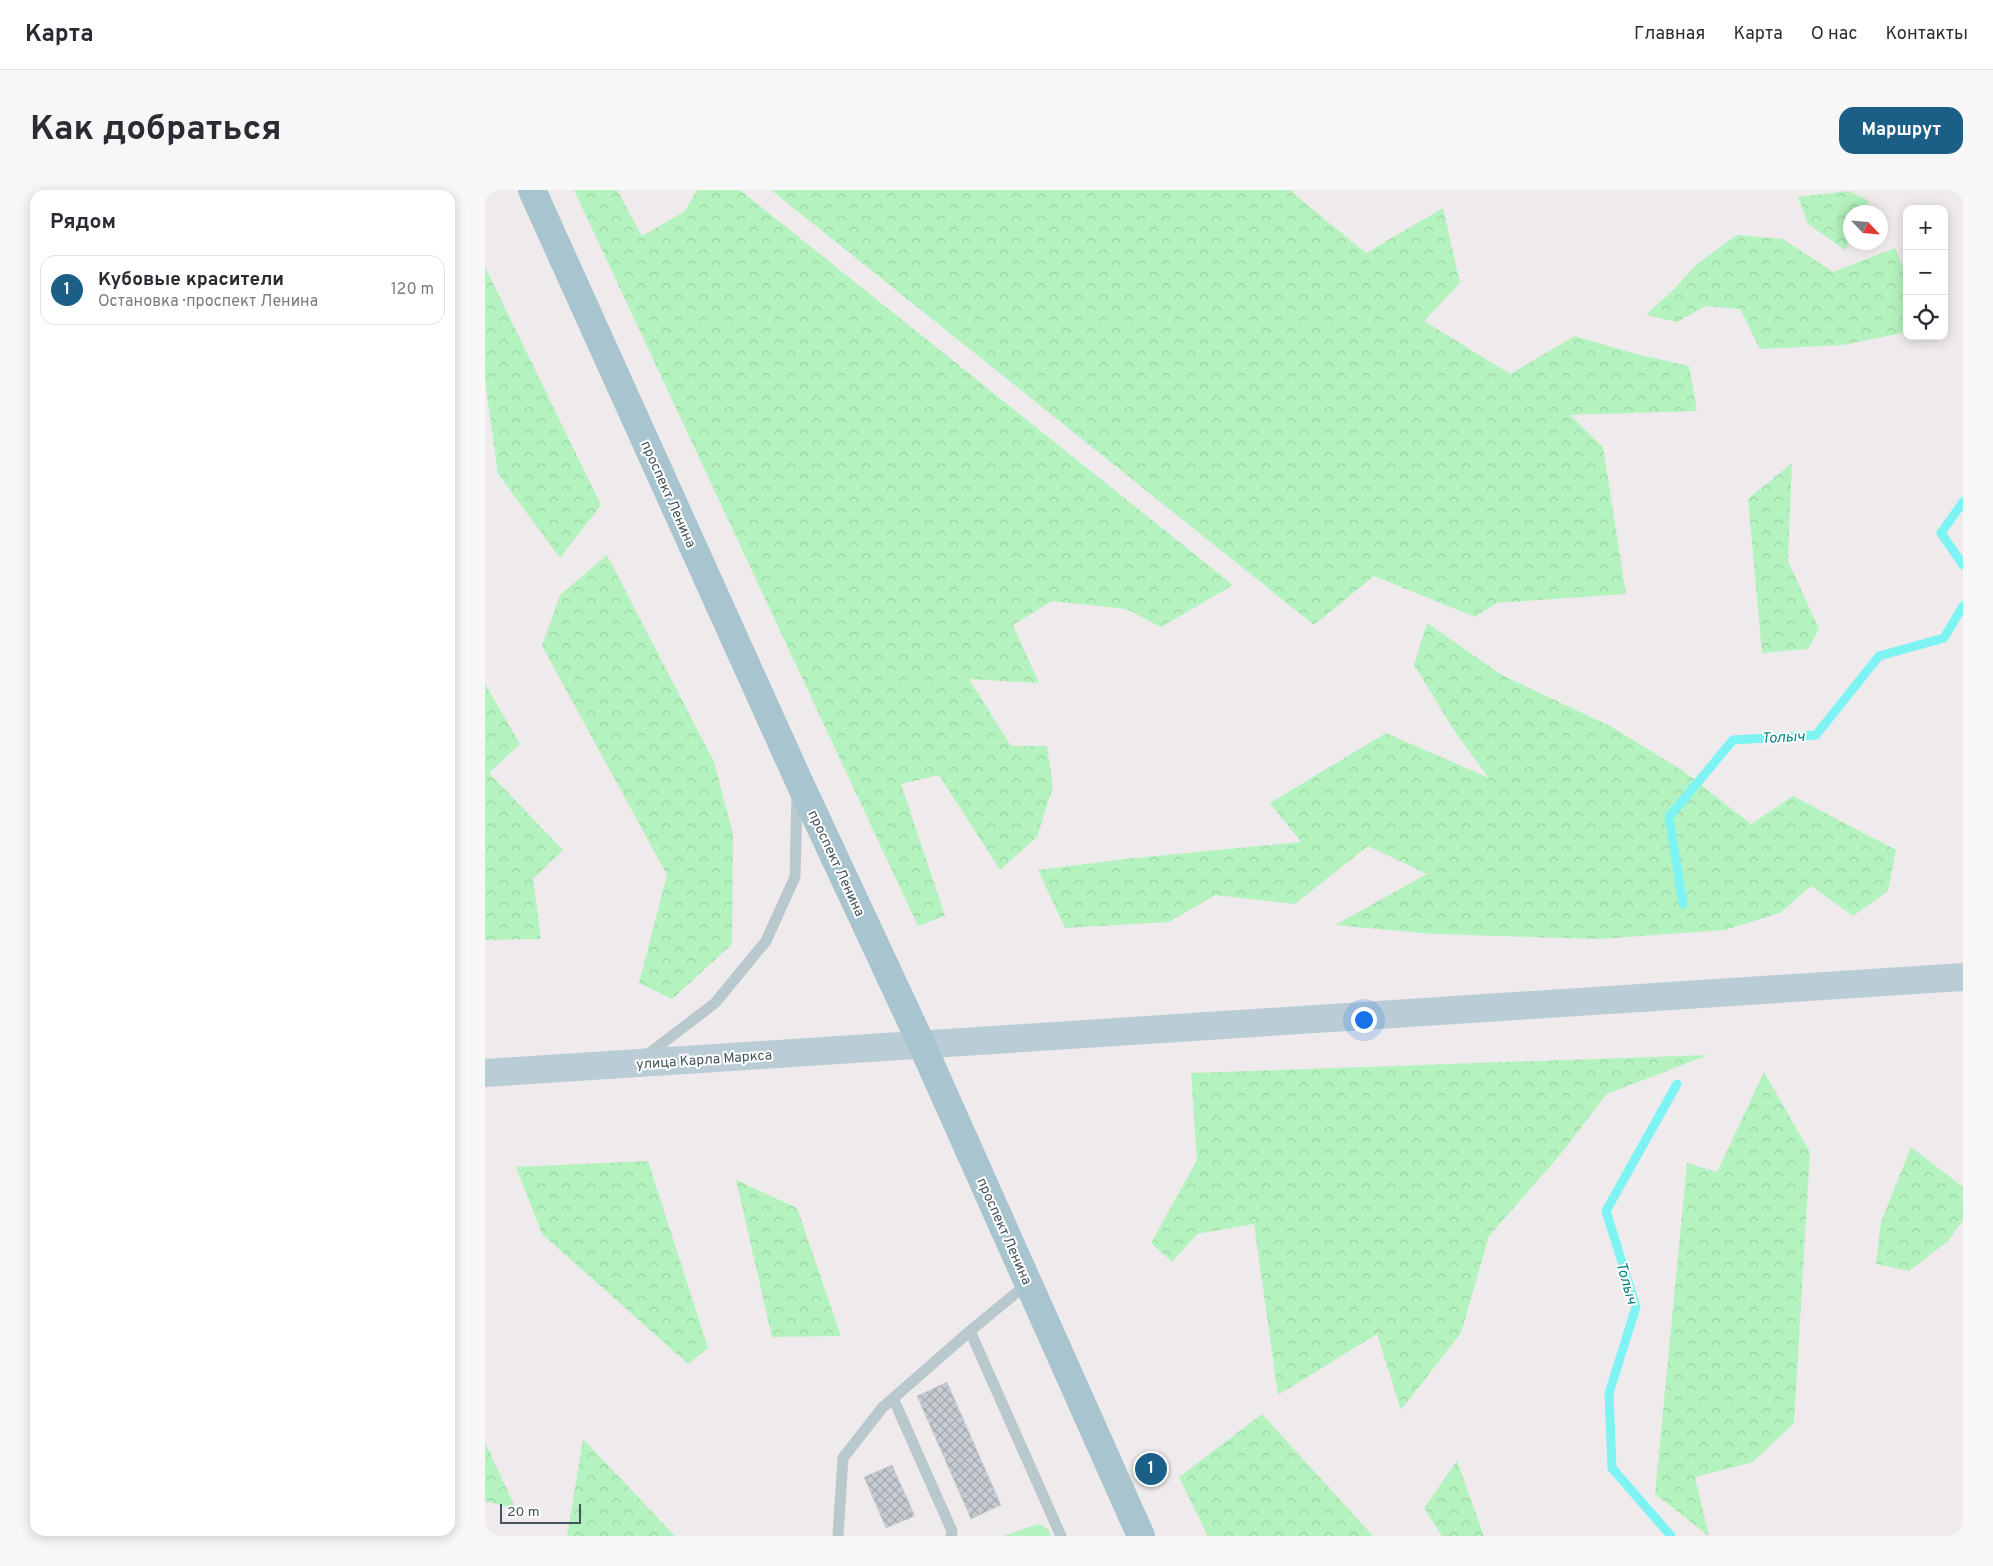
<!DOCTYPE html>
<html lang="ru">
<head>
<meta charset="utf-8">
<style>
	body { margin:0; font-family:Overpass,sans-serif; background:#f7f7f7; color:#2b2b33 }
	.controls { position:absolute; right:15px; top:15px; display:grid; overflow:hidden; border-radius:10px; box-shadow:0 2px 12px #0003 }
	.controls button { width:45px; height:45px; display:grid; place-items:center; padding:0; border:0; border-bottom:1px solid #e1e1e2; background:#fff; color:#2b2b33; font:25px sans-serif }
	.compass { position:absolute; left:1358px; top:15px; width:45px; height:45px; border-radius:50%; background:#fff; box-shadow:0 2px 12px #0003; rotate:116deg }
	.scale { position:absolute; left:15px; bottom:12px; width:81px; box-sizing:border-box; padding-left:5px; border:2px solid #43555b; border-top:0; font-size:14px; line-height:18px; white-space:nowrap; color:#43555b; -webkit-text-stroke:4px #fff; paint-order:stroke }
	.you { position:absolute; left:878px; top:829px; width:18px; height:18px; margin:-12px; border:4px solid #fff; border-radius:50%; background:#1a73e8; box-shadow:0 0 0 8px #1a73e833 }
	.badge { display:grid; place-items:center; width:32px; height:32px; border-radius:50%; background:#1b5f87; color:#fff; font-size:16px; font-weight:700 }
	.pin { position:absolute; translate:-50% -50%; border:2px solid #fff; box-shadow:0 1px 5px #0006 }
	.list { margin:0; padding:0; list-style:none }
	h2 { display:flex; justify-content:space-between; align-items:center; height:65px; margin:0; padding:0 20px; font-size:21px }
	h2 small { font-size:16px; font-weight:400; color:#7c7c81 }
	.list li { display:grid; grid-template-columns:32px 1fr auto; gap:15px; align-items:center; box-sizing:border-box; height:70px; margin:0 10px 10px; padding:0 10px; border:1px solid #e1e1e2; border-radius:15px }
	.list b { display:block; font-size:19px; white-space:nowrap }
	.list p { margin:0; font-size:16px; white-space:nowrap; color:#7c7c81 }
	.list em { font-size:16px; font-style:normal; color:#7c7c81 }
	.icon { flex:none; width:28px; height:28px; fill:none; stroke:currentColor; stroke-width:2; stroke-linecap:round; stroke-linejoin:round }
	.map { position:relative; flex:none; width:1478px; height:1346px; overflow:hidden; border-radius:15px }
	header { display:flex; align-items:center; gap:30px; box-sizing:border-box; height:70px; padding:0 25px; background:#fff; border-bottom:1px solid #e1e1e2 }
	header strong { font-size:24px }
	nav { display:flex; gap:28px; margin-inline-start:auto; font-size:18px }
	.intro { display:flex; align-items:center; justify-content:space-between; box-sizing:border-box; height:120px; padding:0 30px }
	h1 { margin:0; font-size:35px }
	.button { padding:12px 22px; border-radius:15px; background:#1b5f87; color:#fff; font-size:18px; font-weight:700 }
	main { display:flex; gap:30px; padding:0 30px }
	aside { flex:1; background:#fff; border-radius:15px; box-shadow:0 2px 12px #0003 }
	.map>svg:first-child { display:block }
</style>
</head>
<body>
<header>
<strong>Карта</strong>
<nav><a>Главная</a><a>Карта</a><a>О нас</a><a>Контакты</a></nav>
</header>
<div class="intro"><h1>Как добраться</h1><a class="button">Маршрут</a></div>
<main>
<aside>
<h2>Рядом<small></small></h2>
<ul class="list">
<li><span class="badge">1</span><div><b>Кубовые красители</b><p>Остановка · проспект Ленина</p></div><em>120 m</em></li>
</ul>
</aside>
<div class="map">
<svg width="1478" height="1346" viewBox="0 0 1478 1346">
	<defs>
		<pattern id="forest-crowns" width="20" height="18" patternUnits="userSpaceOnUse" patternTransform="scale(1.25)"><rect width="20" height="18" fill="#b4f3bf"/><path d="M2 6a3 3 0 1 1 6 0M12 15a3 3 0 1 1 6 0" fill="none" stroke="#9cd2a6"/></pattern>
		<pattern id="building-cross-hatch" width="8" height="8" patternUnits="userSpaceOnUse" patternTransform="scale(1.25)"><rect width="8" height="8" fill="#c5cbd0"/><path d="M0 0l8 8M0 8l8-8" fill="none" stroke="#a2a8ac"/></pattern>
	</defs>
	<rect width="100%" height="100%" fill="#efebec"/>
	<!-- green -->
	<path fill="#b4f3bf" d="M553,1334L563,1339L566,1346H518Z"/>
	<!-- forest -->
	<path fill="url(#forest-crowns)" d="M89,0H132L157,46L200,21L212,0H255L748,395L676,437L641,419L567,411L528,435L554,493L484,489L526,556H562L568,596L552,647L515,680L454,585L416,594L460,726L433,736Z
		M286,0H807L809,4L881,63L958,18L975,93L939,131L1025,184L1090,146L1151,164L1204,176L1212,221L1085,225L1118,257L1141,404L1012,413L990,427L889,386L829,435Z
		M1364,1L1384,11L1379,22H1366L1365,50L1360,60L1323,34L1313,7Z
		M1252,45L1298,49L1348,82L1410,58L1422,86V142L1358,155L1275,159L1255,119L1221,116L1192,132L1161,125L1186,102L1212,74Z
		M0,77L116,315L75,368L13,284L0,190Z
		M1307,273L1303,371L1334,439L1323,459L1277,463L1263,309Z
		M122,365L229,572L248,644L247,754L187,809L154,793L182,685L57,456L75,405Z
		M942,433L1017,485L1125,536L1197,580L1266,634L1308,606L1411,660L1403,701L1368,726L1326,696L1295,723L1240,740L1115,749L948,744L850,735L942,684L883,656L810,714L730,705L684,732L580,738L553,680L640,669L816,652L785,613L901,543L1004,588L972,545L929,475Z
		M0,494L35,554L4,583L78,660L48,689L56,749L0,750Z
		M1223,865L1122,904L1074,966L1004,1046L976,1143L916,1220L892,1144L793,1205L769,1034L712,1044L687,1072L666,1053L712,970L706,883Z
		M1279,882L1325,962L1309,1233L1268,1272L1210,1287L1224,1346L1170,1304L1202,973L1232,982Z
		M1426,957L1478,997V1030L1463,1051L1424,1081L1391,1074L1396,1032Z
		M163,971L223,1158L203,1174L57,1044L31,977Z
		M251,990L312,1018L356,1146L287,1147Z
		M777,1224L888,1346H723L694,1287Z
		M98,1249L190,1346H82Z
		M0,1252L31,1319L0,1311Z
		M972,1271L999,1346H957L939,1318Z"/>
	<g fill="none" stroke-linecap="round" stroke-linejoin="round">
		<!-- stream -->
		<path stroke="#7df4f3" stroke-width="9" d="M1478,312L1456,343L1478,375
			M1198,714L1184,627L1248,550L1331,545L1394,466L1459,448L1478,416
			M1186,1346L1127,1278L1124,1203L1151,1117L1121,1021L1192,894"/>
	</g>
	<!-- building -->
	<path fill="url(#building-cross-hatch)" stroke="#cfd4d9" d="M462,1192L516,1315L486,1329L432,1206Z
		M407,1275L430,1326L401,1338L379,1287Z"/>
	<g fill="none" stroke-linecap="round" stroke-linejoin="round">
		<!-- lane -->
		<path stroke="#b8c8cd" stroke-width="11" d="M158,868L230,813L281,751L310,687L312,604
			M543,1093L485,1141L576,1346
			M408,1208L467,1341L466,1346
			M353,1346L358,1268L397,1218L485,1141"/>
		<!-- secondary -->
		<path stroke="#bacdd6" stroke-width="28" d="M0,883L1478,787"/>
		<!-- primary -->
		<path stroke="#a8c4ce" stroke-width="28" d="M47,0L312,587L437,855L656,1346"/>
	</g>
	<g text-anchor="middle" stroke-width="4" stroke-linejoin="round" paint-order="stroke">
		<!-- street labels -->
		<g font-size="14" fill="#43555b" stroke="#fff">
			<text transform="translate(184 304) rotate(66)" y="5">проспект Ленина</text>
			<text transform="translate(352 673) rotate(65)" y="5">проспект Ленина</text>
			<text transform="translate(219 869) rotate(-4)" y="5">улица Карла Маркса</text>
			<text transform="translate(520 1041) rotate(66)" y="5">проспект Ленина</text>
		</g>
		<!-- water labels -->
		<g font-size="15" font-style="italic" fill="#058180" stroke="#fff">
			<text transform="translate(1298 547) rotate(-3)" y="5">Толыч</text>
			<text transform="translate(1142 1093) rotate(74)" y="5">Толыч</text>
		</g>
	</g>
</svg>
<div class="controls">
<button>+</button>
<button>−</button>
<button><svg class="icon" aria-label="locate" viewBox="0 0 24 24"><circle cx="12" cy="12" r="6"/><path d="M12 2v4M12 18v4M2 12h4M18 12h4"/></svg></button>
</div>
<svg class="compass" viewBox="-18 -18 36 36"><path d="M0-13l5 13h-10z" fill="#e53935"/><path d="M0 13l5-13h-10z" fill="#7c7c81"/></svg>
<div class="scale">20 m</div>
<div class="you"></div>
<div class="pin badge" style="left:666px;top:1279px">1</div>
</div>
</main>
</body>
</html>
